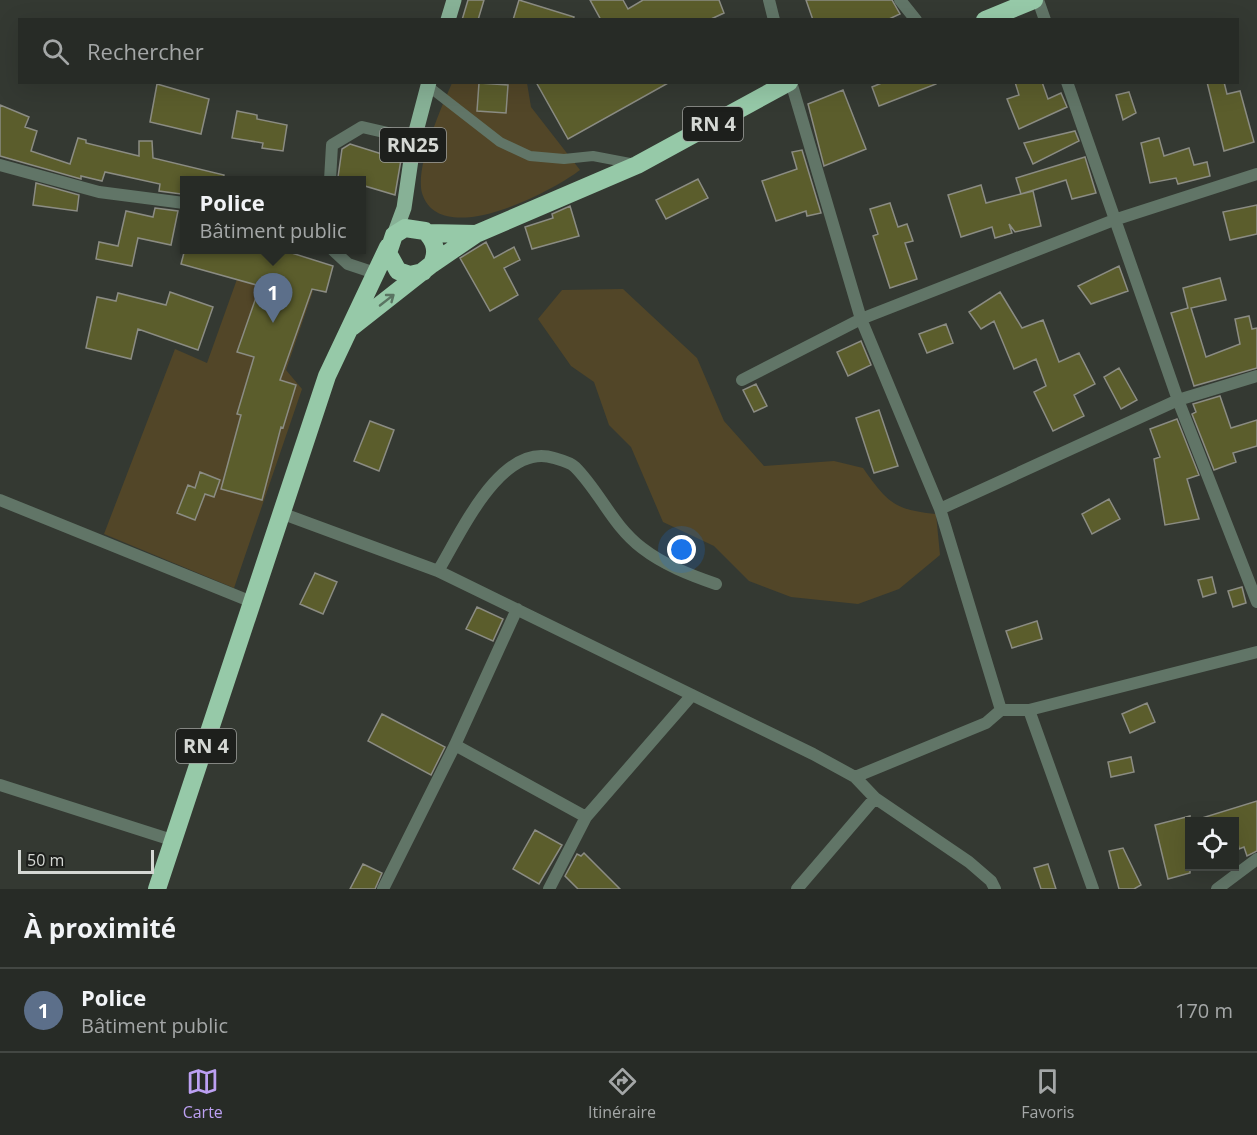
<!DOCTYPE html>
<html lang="fr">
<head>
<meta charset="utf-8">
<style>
	body { margin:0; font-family:"Open Sans",sans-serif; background:#333732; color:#f1f3f6 }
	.controls { position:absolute; right:18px; bottom:18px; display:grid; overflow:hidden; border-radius:0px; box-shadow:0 6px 24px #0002 }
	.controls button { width:54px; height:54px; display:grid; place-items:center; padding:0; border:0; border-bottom:2px solid #434743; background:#272b26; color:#f1f3f6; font:30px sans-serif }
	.scale { position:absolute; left:18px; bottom:15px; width:136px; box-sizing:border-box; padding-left:6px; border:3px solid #d5d8d4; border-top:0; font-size:16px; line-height:21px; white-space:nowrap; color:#d5d8d4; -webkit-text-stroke:4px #1d1f1c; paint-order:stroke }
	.you { position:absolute; left:682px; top:550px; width:21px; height:21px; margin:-15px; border:4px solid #fff; border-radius:50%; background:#1a73e8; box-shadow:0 0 0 9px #1a73e833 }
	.badge { display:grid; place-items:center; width:39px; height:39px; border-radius:50%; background:#bca0f2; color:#fff; font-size:20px; font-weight:700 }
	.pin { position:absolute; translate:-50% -50px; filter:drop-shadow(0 2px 3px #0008) }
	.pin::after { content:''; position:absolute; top:32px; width:21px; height:18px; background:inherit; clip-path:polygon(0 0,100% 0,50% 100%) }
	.popup { position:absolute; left:180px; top:176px; width:186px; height:78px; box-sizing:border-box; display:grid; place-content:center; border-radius:0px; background:#272b26; filter:drop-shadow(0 2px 4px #0005); font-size:20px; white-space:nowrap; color:#a4a7a7 }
	.popup b { font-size:22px; color:#f1f3f6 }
	.popup::after { content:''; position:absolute; left:50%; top:100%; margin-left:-12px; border:12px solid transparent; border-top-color:#272b26 }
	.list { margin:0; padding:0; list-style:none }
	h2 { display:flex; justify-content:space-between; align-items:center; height:78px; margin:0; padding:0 24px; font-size:26px }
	h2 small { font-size:20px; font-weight:400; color:#a4a7a7 }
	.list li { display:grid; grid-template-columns:39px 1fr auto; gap:18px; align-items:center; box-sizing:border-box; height:84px; padding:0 24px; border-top:2px solid #434743 }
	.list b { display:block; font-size:22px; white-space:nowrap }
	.list p { margin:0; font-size:20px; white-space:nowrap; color:#a4a7a7 }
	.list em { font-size:20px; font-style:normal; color:#a4a7a7 }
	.icon { flex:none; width:33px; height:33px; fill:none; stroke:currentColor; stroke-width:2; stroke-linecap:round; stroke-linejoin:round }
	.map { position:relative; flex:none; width:1257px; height:889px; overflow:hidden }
	.search { position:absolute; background:#272b26; box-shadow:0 6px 24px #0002; left:18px; right:18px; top:18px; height:66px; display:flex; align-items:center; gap:15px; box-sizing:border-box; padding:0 21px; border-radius:0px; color:#a4a7a7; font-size:22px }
	.sheet { height:162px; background:#272b26 }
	nav { display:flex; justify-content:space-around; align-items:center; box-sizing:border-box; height:84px; border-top:2px solid #434743; background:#272b26; font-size:16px; color:#a4a7a7 }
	nav a { display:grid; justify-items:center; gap:3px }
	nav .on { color:#bca0f2 }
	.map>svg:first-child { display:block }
</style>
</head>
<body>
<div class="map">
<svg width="1257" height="889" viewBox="0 0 1257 889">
	<rect width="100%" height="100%" fill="#343932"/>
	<!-- green -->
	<path fill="#524628" d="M452,83H527L531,107L580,170C553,191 440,251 422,193C415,167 441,108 452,83Z
		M241,268L313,291L286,370L302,389L234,588L104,534L175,349L207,363Z
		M623,289L697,358L724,421L764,466L834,461L863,468C887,502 894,510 936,514L940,555L899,589L858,604L791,597L749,581L714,546L663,522L631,447L609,425L594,382L571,366L538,319L562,290Z"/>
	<!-- building -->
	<path fill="#5b5d2c" stroke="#8b8c83" stroke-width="1.5" d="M468,0H484L478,20H462Z
		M519,0L574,17L573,20H513Z
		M590,0H623L628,9L643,0H719L724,13L709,20H601Z
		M806,0H892L900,14L887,20H813Z
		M536,82H670L568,139Z
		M884,82H936V84L879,106L872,87Z
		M1015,82H1042L1048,99L1061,93L1067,107L1019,129L1007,99L1019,95Z
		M1207,82H1224L1227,94L1240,91L1254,142L1224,151Z
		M479,83L508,85L506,113L477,111Z
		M157,84L209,99L201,134L150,122Z
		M843,90L866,149L824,166L808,104Z
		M1129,92L1136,113L1123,120L1116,95Z
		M0,105L29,117L25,127L37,131L31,151L70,164L78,138L86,140V143L139,156V141H152L153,158L224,175L223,180H184V192L182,191L181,194L159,191L160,184L105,172L102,181L81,176V179L7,158L0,156Z
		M237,111L257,115V119L287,125L283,151L262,148L263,143L232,138Z
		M1075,131L1079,141L1033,164L1024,143Z
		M1159,138L1164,156L1189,148L1194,165L1207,162L1210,176L1178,184L1176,178L1150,183L1141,143Z
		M350,144L401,160L395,195L365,186L362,180L338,177L342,149Z
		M802,150L821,213L807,216L806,211L776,221L762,181L797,169L792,152Z
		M1085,157L1096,193L1072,199L1066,180L1021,194L1016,178Z
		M698,179L708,198L666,219L656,200Z
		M36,183L79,195L77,211L33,205Z
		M981,185L986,203L1033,191L1041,226L1015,232L1009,224L1012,233L995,238L992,227L961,237L948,195Z
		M890,203L898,227L907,224L913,241L905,243L917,279L890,288L873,236L878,234L870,209Z
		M1257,205V234L1230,240L1223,212Z
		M570,206L579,236L532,249L525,227L553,218L552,214Z
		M155,208L178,211L171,245L138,238L132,266L96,259L99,242L118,246L126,211L153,217Z
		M486,242L494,258L514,247L520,260L504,268L518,295L490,311L460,258Z
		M185,249H279L333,266L326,292L312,289L280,380L296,385L283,428L281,427L262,500L221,489L241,415L237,414L254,357L237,352L260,286L181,264Z
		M1119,266L1128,291L1091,304L1078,286Z
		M1220,278L1226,300L1191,308L1206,357L1240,344L1235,319L1249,316L1252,329L1257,328V368L1194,386L1171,313L1188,308L1183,288Z
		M170,292L213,307L198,350L138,329L131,359L86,348L97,297L116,301L118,293L166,305Z
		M1000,292L1022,328L1043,320L1059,362L1079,353L1095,384L1074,395L1084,416L1053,431L1034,392L1046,386L1036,359L1014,369L994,321L981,329L969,312Z
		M946,324L953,343L927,353L919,334Z
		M861,341L871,365L848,376L837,352Z
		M1119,368L1137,400L1121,409L1104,377Z
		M756,384L767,406L754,412L743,390Z
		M1220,396L1231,428L1257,420V446L1233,453L1236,462L1214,470L1192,414L1196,412L1193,404Z
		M879,410L898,466L874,473L856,418Z
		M1177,419L1199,475L1187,479L1199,519L1165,525L1154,459L1160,457L1150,429Z
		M370,421L394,430L379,471L354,461Z
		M200,472L220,480L214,497L205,494L195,520L177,513L188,485L195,488Z
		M1109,499L1120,519L1092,534L1082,514Z
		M315,573L337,582L323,614L300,604Z
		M1212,577L1216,593L1203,597L1198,580Z
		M1242,587L1246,603L1233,607L1228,591Z
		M477,607L503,619L493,641L466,629Z
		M1037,621L1042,639L1012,648L1006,631Z
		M1147,703L1155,722L1130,733L1122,714Z
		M382,714L445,747L431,775L368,741Z
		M1131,757L1134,772L1111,777L1108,762Z
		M1257,801V851L1247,856L1244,847L1239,849L1234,822H1203L1202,818Z
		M1190,816V873L1168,879L1155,825Z
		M535,830L562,845L539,884L513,869Z
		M1123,848L1141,885L1134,889H1119L1109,851Z
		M584,853L620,889H578L565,876L577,854L581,856Z
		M363,864L382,873L375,889H350Z
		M1048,864L1056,889H1041L1034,868Z"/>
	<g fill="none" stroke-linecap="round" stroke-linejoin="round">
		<!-- lane -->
		<path stroke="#617567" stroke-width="10" d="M428,86L500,142L530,156L564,159L593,156L635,164"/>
		<!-- street -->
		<path stroke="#617567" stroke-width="12" d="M769,0L774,20
			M900,0L916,20
			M1038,0L1045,20
			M791,82L861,319L940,509L1001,710
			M1067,82L1178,400L1257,602
			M0,165L99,192L184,203
			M330,180L332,145L362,127L414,139
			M333,250L348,264L375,273
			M742,380L861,319L1114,220L1257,174
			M0,500L252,602
			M940,509L1178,400L1257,376
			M281,513L438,571L813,754L855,777L875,798L969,862L991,881L995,889
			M438,571C460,535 501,441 554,458C561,460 570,462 575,467C600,492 612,525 642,548C664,565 690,575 716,584
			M1029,710L1093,889
			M455,745L586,817
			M855,777L986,723L1001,710H1029L1257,652
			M0,785L175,841
			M383,889L455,745L517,609
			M549,889L586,817L692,695
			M797,889L875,798
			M1217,889L1257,859"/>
		<!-- primary -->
		<path stroke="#87b196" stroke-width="15" d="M448,20L454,0
			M394,235L404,208L414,139L429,82"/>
		<!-- highway -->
		<path stroke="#96c9a8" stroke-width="18" d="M985,20L1034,0
			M428,233L476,234
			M423,272L410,275L398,271L388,253L394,235L405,228L425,231C435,241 438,251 432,264
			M352,327L432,264L476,234L637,165L789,82
			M157,889L327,376L388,247"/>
	</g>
	<!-- one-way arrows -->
	<defs><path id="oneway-shaft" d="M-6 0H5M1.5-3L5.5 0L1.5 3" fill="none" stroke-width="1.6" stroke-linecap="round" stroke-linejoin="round" transform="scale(1.5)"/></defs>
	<use stroke="#5a7462" href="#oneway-shaft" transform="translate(387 300) rotate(-38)"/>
	<g text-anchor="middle" stroke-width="5" stroke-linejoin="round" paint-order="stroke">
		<!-- shield labels -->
		<g fill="#1d1f1c" stroke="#9ea09d" stroke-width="1.5">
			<rect x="683" y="107" width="60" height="34" rx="4.5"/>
			<rect x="380" y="128" width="66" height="34" rx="4.5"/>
			<rect x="176" y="729" width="60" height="34" rx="4.5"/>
		</g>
		<g font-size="20" font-weight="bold" fill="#d5d8d4">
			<text x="713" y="131">RN 4</text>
			<text x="413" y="152">RN25</text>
			<text x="206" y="753">RN 4</text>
		</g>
	</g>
</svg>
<div class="controls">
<button><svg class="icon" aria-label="locate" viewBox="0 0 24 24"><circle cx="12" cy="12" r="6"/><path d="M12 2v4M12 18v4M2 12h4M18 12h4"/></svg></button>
</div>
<div class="scale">50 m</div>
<div class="you"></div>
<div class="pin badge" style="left:273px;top:323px;background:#5c6f8a">1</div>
<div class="popup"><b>Police</b>Bâtiment public</div>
<div class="search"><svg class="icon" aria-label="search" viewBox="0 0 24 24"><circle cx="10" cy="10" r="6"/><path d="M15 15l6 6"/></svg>Rechercher</div>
</div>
<section class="sheet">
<h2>À proximité<small></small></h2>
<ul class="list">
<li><span class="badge" style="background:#5c6f8a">1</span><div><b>Police</b><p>Bâtiment public</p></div><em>170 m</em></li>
</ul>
</section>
<nav>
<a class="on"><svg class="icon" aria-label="map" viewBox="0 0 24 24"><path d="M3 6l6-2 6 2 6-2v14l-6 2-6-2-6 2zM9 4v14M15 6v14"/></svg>Carte</a>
<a><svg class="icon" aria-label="directions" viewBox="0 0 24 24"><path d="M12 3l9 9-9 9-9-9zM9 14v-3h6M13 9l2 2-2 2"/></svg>Itinéraire</a>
<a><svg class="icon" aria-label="saved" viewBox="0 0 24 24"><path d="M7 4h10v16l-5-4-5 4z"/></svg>Favoris</a>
</nav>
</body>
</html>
